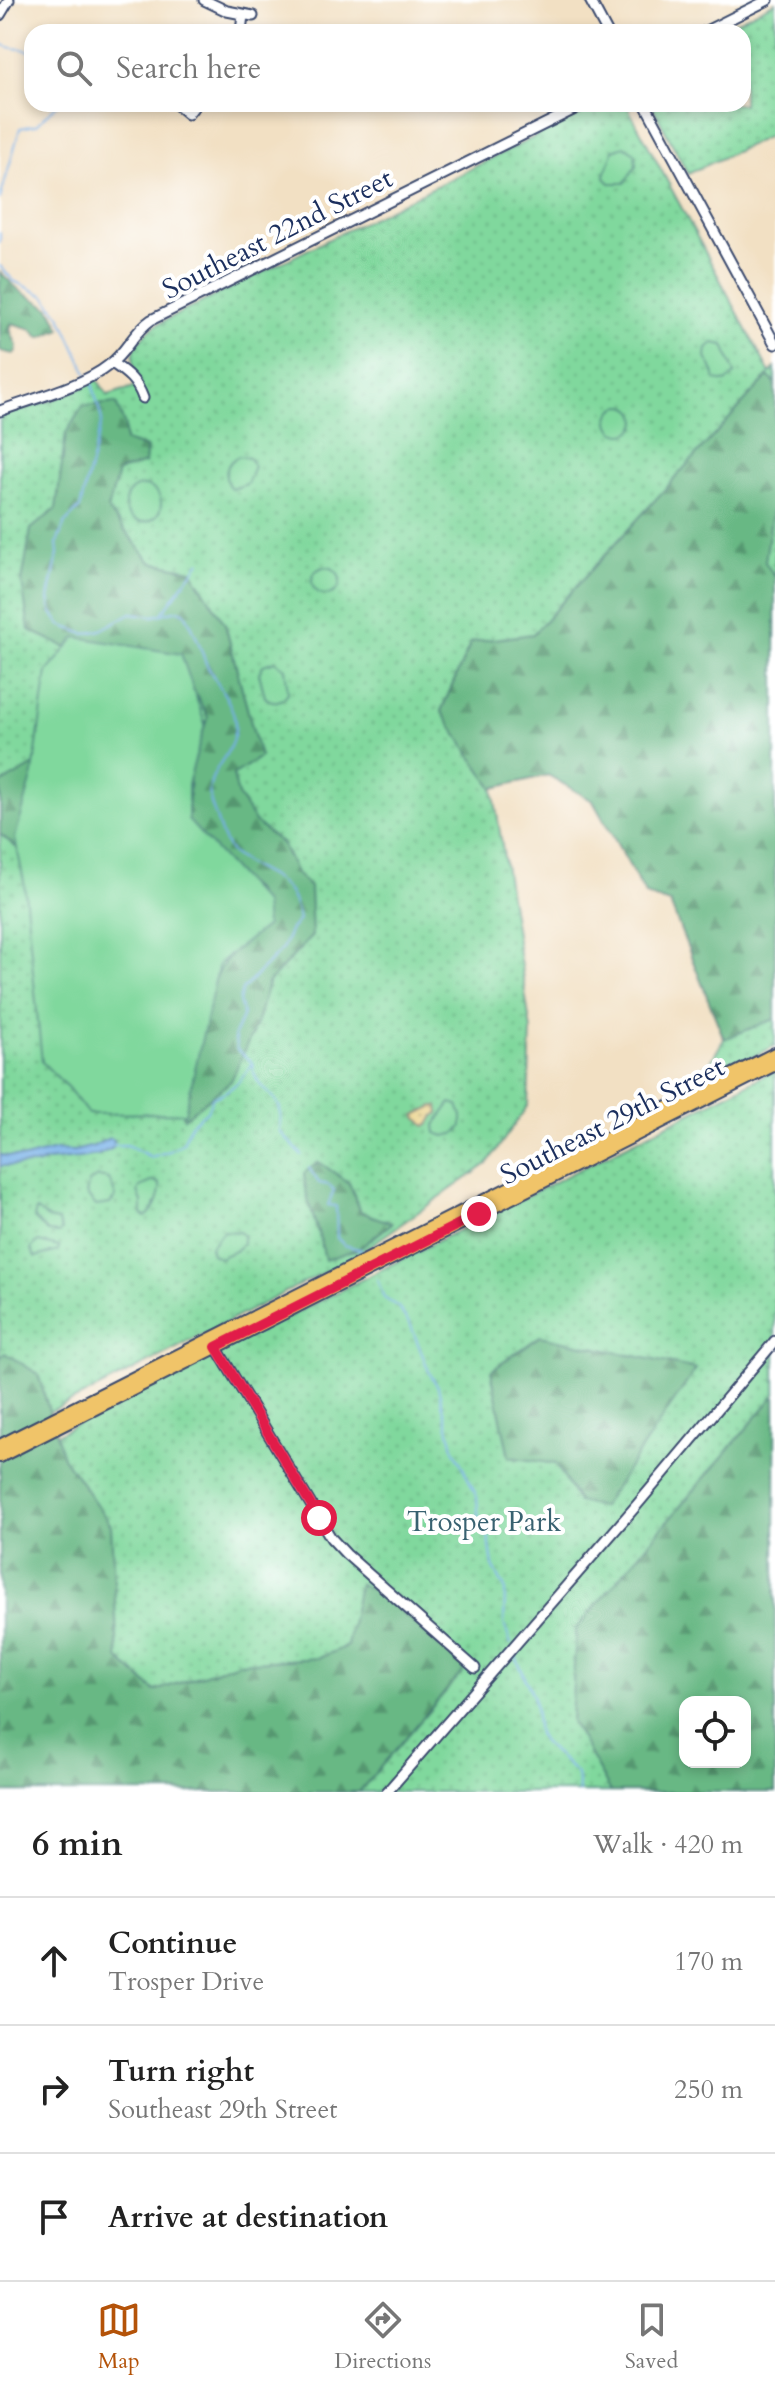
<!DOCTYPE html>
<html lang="en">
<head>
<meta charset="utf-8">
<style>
	body { margin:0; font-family:Cardo,serif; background:#f6f6f6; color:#222 }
	.controls { position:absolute; right:24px; bottom:24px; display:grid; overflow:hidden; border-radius:16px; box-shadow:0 4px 12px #0003 }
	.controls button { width:72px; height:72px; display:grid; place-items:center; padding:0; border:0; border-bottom:2px solid #e0e0e0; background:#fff; color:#222; font:40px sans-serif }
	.stop { position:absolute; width:24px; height:24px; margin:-18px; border:6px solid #e11d48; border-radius:50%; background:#fff }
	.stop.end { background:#e11d48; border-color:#fff; box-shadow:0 2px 8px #0008 }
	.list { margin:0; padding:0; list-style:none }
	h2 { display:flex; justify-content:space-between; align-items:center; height:104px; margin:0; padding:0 32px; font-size:34px }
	h2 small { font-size:26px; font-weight:400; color:#767676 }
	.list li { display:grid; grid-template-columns:52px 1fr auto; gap:24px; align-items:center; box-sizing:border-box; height:128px; padding:0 32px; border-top:2px solid #e0e0e0 }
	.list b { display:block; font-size:30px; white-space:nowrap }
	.list p { margin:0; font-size:26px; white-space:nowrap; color:#767676 }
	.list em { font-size:26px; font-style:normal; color:#767676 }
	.icon { flex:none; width:44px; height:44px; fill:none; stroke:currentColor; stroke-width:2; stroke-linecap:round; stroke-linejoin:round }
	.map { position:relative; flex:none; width:775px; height:1792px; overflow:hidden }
	.search { position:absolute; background:#fff; box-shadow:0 4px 12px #0003; left:24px; right:24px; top:24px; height:88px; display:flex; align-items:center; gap:20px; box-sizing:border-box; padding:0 28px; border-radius:24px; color:#767676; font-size:30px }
	.sheet { height:488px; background:#fff }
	nav { display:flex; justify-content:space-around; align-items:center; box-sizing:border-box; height:112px; border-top:2px solid #e0e0e0; background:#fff; font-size:22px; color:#767676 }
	nav a { display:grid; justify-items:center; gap:4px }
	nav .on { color:#b45309 }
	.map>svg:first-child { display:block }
</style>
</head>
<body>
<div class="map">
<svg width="775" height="1792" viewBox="0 0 775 1792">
	<defs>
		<pattern id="grass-dots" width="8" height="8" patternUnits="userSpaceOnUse" patternTransform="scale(2)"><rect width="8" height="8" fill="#80d89d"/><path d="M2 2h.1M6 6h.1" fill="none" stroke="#6eba8a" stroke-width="1.8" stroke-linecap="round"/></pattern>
		<pattern id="forest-firs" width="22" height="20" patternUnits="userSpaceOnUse" patternTransform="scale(2)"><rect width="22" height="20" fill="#68b884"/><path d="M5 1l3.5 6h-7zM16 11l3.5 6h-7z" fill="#55966f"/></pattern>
		<pattern id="sand-dots" width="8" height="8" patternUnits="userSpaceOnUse" patternTransform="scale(2)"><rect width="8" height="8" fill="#eeda9e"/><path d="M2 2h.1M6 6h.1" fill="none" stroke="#ccbb8a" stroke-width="1.8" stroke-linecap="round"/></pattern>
	</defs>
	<rect width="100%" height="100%" fill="#fff"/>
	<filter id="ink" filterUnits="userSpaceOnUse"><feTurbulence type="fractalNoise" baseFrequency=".0125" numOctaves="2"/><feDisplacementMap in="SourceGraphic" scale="16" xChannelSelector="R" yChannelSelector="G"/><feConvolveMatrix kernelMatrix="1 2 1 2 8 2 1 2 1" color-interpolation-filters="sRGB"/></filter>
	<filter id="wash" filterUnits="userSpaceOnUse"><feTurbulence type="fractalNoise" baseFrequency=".006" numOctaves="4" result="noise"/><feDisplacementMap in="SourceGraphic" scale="32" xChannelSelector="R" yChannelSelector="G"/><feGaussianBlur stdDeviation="1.8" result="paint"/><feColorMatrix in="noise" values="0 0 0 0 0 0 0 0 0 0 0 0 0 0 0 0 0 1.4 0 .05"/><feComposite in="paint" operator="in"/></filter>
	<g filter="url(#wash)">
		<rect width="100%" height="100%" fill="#f2e0c3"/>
		<!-- grass -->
		<path fill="url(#grass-dots)" stroke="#4e847e" stroke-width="2" fill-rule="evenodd" d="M775,2V133L688,174L651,104H743V32H715Z
			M601,104H626L770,373L775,368V1046L706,1080L698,1070L710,1063L724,1039L670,903L646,895L593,801L548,775L493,788L531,1030L528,1105L487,1164L354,1257L85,1395L0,1435V416L50,401L84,387L85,383L96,378L108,395L131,388L141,382C125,355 135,340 158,324Z
			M775,1070V1792H0V1463ZM685,1702H745V1762H685Z"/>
		<!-- forest -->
		<path fill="url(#forest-firs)" stroke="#427471" stroke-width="2" fill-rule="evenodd" d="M0,272L20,291L50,308L61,329L40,338L31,329L12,323L10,330L17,346L16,352L13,354L0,351Z
			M768,376L775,383V490L765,562L775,577V1019L724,1039L670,903L646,895L593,801L548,775L493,788L441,711L471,642L533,634Z
			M116,403L125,426V441L147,448L145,463L118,472L108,510L151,562L191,570L225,624L260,757L233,775L238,795L256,823L282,844L297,875L310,887L312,936L268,983L257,1022L231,1081L184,1118L176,1087L206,996L224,962L262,919L256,891L209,854L188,823L190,765L208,717L177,659L93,660L29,630L22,582L31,529L56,509L66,433L83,406Z
			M38,763L39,866L0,834L1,784Z
			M319,1162L349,1183L361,1212L392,1223L360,1248L325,1260C320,1230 305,1203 304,1173Z
			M540,1336L696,1369L602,1507L578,1502L556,1464L509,1457L491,1371Z
			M5,1353L38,1374L63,1457L111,1525L118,1658L155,1691L238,1663L319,1658L347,1646L359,1584L380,1593L465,1669L359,1792H0V1358Z
			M775,1395V1792H611L571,1721L576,1629ZM685,1702H745V1762H685Z"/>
		<!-- sand -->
		<path fill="url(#sand-dots)" stroke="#84847e" stroke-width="2" d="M434,1106H438L439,1113L434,1116L429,1125L425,1126L415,1115Z"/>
		<!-- pitch -->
		<path fill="#80d89d" stroke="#4e847e" stroke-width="2" d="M624,146L635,153L636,166L624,183H610L605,178C604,169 612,161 613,150Z
			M713,343L724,345L735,374L726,382L715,380L712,367L706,358L707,348Z
			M609 420a14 14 0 1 1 28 0a14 14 0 1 1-28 0Z
			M239,456L249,458L254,466L247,484L232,489C221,479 226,461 239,456Z
			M125 504a18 18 0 1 1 36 0a18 18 0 1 1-36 0Z
			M312 581a14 14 0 1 1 28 0a14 14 0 1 1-28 0Z
			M76,637L181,654L205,724L188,784V820L264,903L266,926L219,963L185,1113L88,1114L68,1088L42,1062L24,882L15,838L33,774L47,672Z
			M275,661L285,668L288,693C283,702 273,704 265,697L259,673L263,665Z
			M451,1103L458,1105L462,1116V1127L454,1134L445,1136L436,1133L435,1125Z
			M98,1177L109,1179L116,1196L110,1204L96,1206L86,1194L89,1182Z
			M154,1181L160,1184C161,1194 154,1213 145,1217L142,1214V1202L138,1191L140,1187Z
			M36,1210L51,1220L58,1221L62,1230L58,1233L48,1232L34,1218Z
			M223,1231L239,1232L243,1235V1243L235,1251L219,1258L212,1254L210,1247Z
			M39,1242L59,1247V1251L35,1257L31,1250L35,1243Z"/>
		<!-- water -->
		<path fill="#76b0e7" stroke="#4870a2" stroke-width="2" d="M109,1138L114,1140L113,1148L98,1155L79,1158L47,1161L36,1165L0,1166V1155L25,1158L55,1150L74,1151L94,1146Z"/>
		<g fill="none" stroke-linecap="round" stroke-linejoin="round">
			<!-- stream -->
			<path stroke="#76b0e7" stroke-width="2" d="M0,43C14,52 20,46 32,52
				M0,199L20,128L36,125L58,104
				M0,232V242
				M0,266L14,281L45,296L61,317L87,374
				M91,379L102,420L80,508L65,523L57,543L58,554L49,598L51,611L60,625L85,634L101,630L131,613L154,616L178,610L184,612C195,628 199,645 206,663C215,683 238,707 235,730C231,762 199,773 213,809C218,822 223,845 233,854C265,880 290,872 299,920L291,929L282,949L242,990L239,1001L243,1015L234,1035L237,1050L253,1063
				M163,612L200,562
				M253,1064C253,1088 271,1089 279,1106C282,1114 280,1123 280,1132L302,1155
				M113,1145H127L151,1157L172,1150L183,1143L191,1124L207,1111L212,1098C232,1090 240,1082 252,1064
				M309,1168L319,1183L329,1185L334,1190L328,1205L336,1206L337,1238L344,1245L362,1250
				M377,1279L384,1298L398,1307L411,1326L430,1374L438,1387L453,1447L477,1497L479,1525L489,1539L493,1566L505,1589L504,1624L511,1644
				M513,1650L534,1698L538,1734L543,1742L577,1774L579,1792"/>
		</g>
	</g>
	<g filter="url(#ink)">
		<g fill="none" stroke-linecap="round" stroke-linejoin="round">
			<!-- minor casing -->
			<g stroke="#3b4a6d" stroke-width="13">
				<path id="minor" d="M204,0L227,11L253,16
					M590,0L607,32
					M0,15L9,0
					M241,32L243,15
					M704,32L768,0
					M176,104L188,114L196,104
					M645,104L775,344
					M112,363C127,373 137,381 143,398
					M0,411C32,399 83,386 109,365C127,352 132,333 151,320L585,104
					M216,1347L331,1538L346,1554L475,1668
					M387,1792L636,1506L775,1341"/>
			</g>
			<!-- major casing -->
			<g stroke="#3b4a6d" stroke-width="16">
				<path id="major" d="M0,1446L775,1054
					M0,1456L775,1064"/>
			</g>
			<!-- minor -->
			<use href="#minor" stroke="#fff" stroke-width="9"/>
			<!-- major -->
			<use href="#major" stroke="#f0c469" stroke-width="12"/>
		</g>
	</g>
	<g fill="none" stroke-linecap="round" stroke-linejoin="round" filter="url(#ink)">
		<!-- route -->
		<path stroke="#e11d48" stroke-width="10" d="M319,1518L216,1347L479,1214"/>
	</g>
	<g text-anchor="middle" stroke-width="8" stroke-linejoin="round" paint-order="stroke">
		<!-- street labels -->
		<g font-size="28" fill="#1b2f5e" stroke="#fff">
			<text transform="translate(277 233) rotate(-27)" y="10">Southeast 22nd Street</text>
			<text transform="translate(612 1120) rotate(-27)" y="10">Southeast 29th Street</text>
		</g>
		<!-- park labels -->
		<g font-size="28" fill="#396271" stroke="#fff">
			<text x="484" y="1531">Trosper Park</text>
		</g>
	</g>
</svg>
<div class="controls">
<button><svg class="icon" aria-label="locate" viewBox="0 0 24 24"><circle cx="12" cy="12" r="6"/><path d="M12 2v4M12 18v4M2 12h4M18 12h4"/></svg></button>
</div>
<div class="stop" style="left:319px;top:1518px"></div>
<div class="stop end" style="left:479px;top:1214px"></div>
<div class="search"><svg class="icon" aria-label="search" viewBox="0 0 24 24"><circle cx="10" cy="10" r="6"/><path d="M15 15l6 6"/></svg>Search here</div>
</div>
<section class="sheet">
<h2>6 min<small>Walk · 420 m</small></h2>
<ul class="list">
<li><svg class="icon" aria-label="ahead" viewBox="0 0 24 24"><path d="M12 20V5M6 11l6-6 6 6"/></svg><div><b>Continue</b><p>Trosper Drive</p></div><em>170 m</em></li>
<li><svg class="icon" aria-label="right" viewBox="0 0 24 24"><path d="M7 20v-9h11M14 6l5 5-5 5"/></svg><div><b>Turn right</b><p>Southeast 29th Street</p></div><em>250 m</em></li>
<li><svg class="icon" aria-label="arrive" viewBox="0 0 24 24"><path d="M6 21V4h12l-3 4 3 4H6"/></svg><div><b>Arrive at destination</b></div></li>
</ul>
</section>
<nav>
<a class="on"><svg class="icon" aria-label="map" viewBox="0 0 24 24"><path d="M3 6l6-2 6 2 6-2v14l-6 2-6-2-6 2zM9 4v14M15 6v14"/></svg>Map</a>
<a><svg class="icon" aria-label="directions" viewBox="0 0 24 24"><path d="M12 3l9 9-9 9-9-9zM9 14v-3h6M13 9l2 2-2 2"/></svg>Directions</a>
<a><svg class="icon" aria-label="saved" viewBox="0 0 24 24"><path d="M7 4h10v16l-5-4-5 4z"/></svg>Saved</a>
</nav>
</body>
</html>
